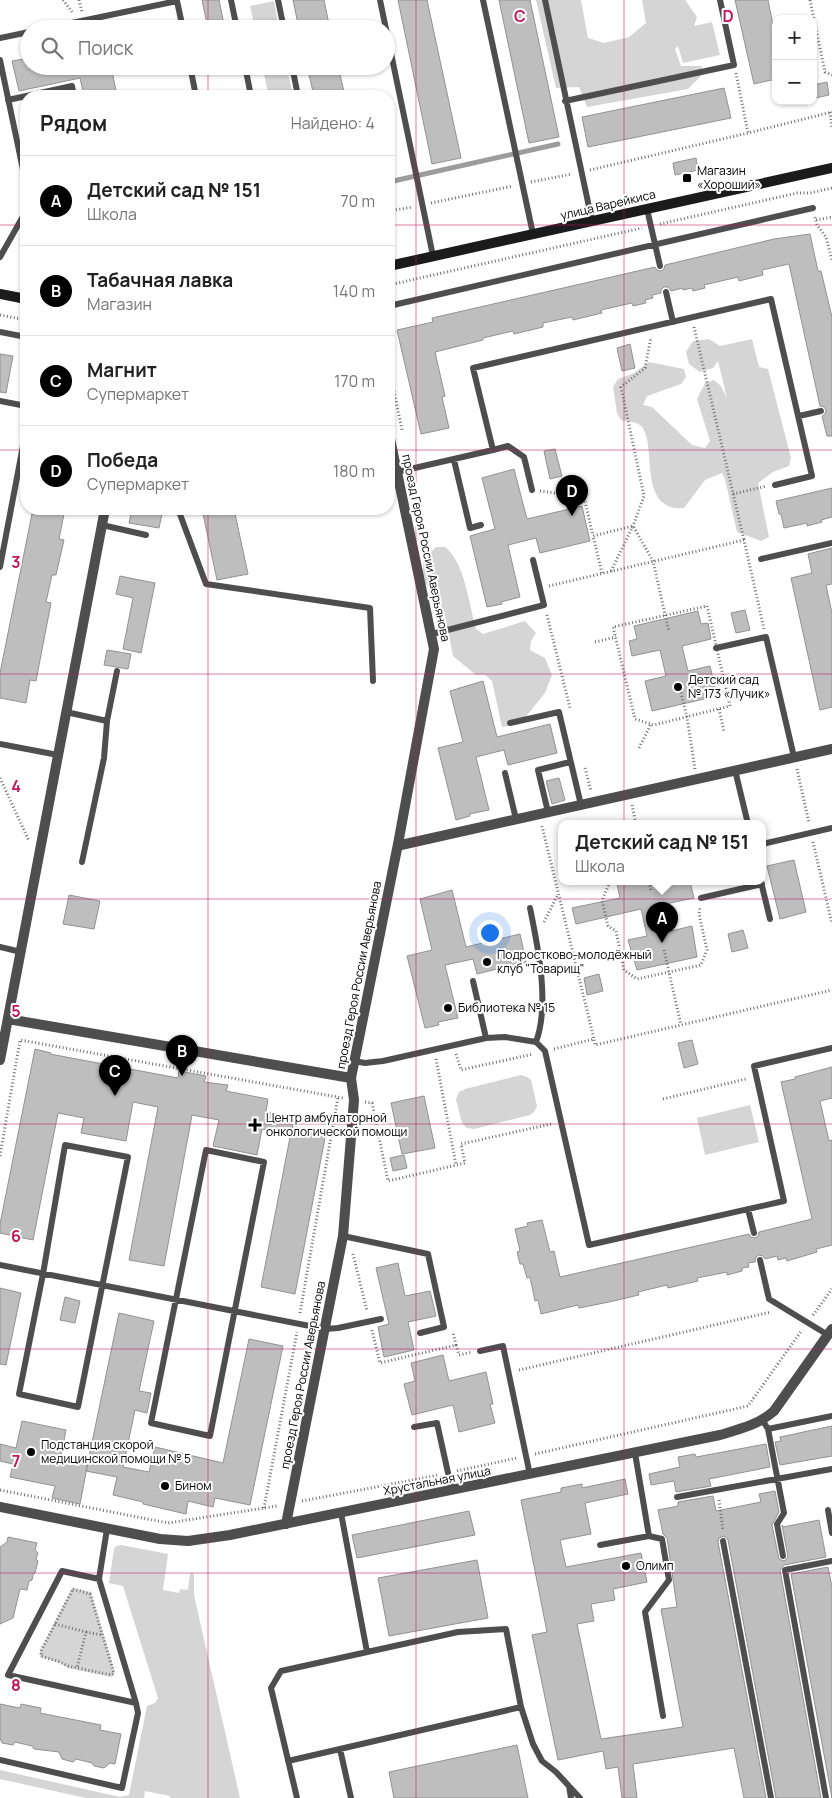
<!DOCTYPE html>
<html lang="ru">
<head>
<meta charset="utf-8">
<style>
	body { margin:0; font-family:Manrope,sans-serif; background:#f2f2f2; color:#222 }
	.controls { position:absolute; right:15px; top:15px; display:grid; overflow:hidden; border-radius:10px; box-shadow:0 1px 4px #0004 }
	.controls button { width:45px; height:45px; display:grid; place-items:center; padding:0; border:0; border-bottom:1px solid #e0e0e0; background:#fff; color:#222; font:25px sans-serif }
	.you { position:absolute; left:489px; top:932px; width:18px; height:18px; margin:-12px; border:4px solid #fff; border-radius:50%; background:#1a73e8; box-shadow:0 0 0 8px #1a73e833 }
	.badge { display:grid; place-items:center; width:32px; height:32px; border-radius:50%; background:#000; color:#fff; font-size:16px; font-weight:700 }
	.pin { position:absolute; translate:-50% -41px; filter:drop-shadow(0 1px 2px #0008) }
	.pin::after { content:''; position:absolute; top:26px; width:18px; height:15px; background:inherit; clip-path:polygon(0 0,100% 0,50% 100%) }
	.popup { position:absolute; left:558px; top:820px; width:208px; height:65px; box-sizing:border-box; display:grid; place-content:center; border-radius:10px; background:#fff; filter:drop-shadow(0 1px 4px #0005); font-size:16px; white-space:nowrap; color:#767676 }
	.popup b { font-size:19px; color:#222 }
	.popup::after { content:''; position:absolute; left:50%; top:100%; margin-left:-10px; border:10px solid transparent; border-top-color:#fff }
	.list { margin:0; padding:0; list-style:none }
	h2 { display:flex; justify-content:space-between; align-items:center; height:65px; margin:0; padding:0 20px; font-size:21px }
	h2 small { font-size:16px; font-weight:400; color:#767676 }
	.list li { display:grid; grid-template-columns:32px 1fr auto; gap:15px; align-items:center; box-sizing:border-box; height:90px; padding:0 20px; border-top:1px solid #e0e0e0 }
	.list b { display:block; font-size:19px; white-space:nowrap }
	.list p { margin:0; font-size:16px; white-space:nowrap; color:#767676 }
	.list em { font-size:16px; font-style:normal; color:#767676 }
	.icon { flex:none; width:28px; height:28px; fill:none; stroke:currentColor; stroke-width:2; stroke-linecap:round; stroke-linejoin:round }
	.map { position:relative; flex:none; width:832px; height:1798px; overflow:hidden }
	.search { position:absolute; background:#fff; box-shadow:0 1px 4px #0004; left:20px; top:20px; width:375px; height:55px; display:flex; align-items:center; gap:12px; box-sizing:border-box; padding:0 18px; border-radius:28px; color:#767676; font-size:19px }
	.panel { position:absolute; background:#fff; box-shadow:0 1px 4px #0004; left:20px; top:90px; width:375px; height:425px; border-radius:20px }
	.map>svg:first-child { display:block }
</style>
</head>
<body>
<div class="map">
<svg width="832" height="1798" viewBox="0 0 832 1798">
	<rect width="100%" height="100%" fill="#fff"/>
	<!-- green -->
	<path fill="#d5d5d5" d="M536,0H581L588,38L604,43L629,37L646,23L642,0H685L697,17L694,26L712,22L720,55L683,63L678,46L675,49L681,66H702L701,76L688,89L587,107L579,87L556,88Z
		M274,1L279,29H255L250,6Z
		M262,66H287L293,96H269Z
		M709,339L720,346L752,339L759,367L768,369L791,458L789,466L773,472L758,483L769,537L761,541L737,532L725,479L722,473L705,480L684,508C635,512 659,440 640,425C636,422 627,421 621,420L617,413L613,387L618,379L634,373L649,362L684,369L686,377L681,384L647,396L643,405L652,407L692,445L705,448L710,441L697,399L705,383L714,380L721,386L727,398L718,361L713,368L700,372L689,364L686,352L693,341Z
		M436,547H445C465,563 469,604 476,629L483,634L525,621L536,633L531,641L530,650L545,658L552,675L545,693L520,724L502,727L492,681L485,675H476L453,656L444,610L423,580V560Z
		M521,1075L527,1077L531,1080L537,1106L534,1112L530,1115L474,1129L467,1128L462,1123L456,1099L459,1092L465,1089Z
		M750,1105L759,1142L705,1155L697,1118Z
		M121,1545L168,1554L163,1590L179,1593L180,1589L188,1590L190,1573L194,1574V1595L240,1798H170V1796L145,1791L144,1798H86L0,1779V1770L120,1797L129,1795L147,1706L155,1703L158,1698L123,1586L109,1583L114,1549L116,1546Z
		M72,1588L91,1592L115,1673L112,1677L68,1668L60,1663L40,1657V1651Z"/>
	<g fill="none" stroke-linecap="round" stroke-linejoin="round">
		<!-- stream -->
		<path stroke="#9c9c9c" stroke-width="5" d="M389,182L558,144
			M23,259L26,260"/>
	</g>
	<!-- building -->
	<path fill="#bebebe" stroke="#929292" d="M202,0H219L225,29H208Z
		M293,0H324L330,29H299Z
		M398,0H427L461,158L432,164Z
		M499,0H530L559,137L529,143Z
		M735,0H768L773,25L776,24V79L754,84Z
		M29,58V66H111L117,96H84L80,78L19,91L12,61Z
		M307,66H338L345,96H314Z
		M827,82L829,95L816,98L813,85Z
		M724,88L731,118L588,147L582,117Z
		M696,158L698,170L675,175L673,163Z
		M810,234L818,271H821L832,317V436H827L822,416L825,414L826,410L824,407L820,406L789,264L762,270L763,275L739,281L738,277L704,285L705,288L693,291L692,288L683,290V288L671,291L668,287H664L661,290V293L652,295L653,298L645,300L646,303L633,306L632,303L601,310L602,313L573,320L572,317L543,323V327L514,334L513,331L483,338V340L435,352L445,396L442,397L449,428L421,434L397,330L433,322L432,318L655,267L657,270L661,271L664,269L665,265L774,239Z
		M630,344L635,368L622,371L617,348Z
		M0,354L13,356L6,393L0,392Z
		M555,449L562,476L550,479L544,451Z
		M514,469L527,519L582,506L590,541L540,553L536,538L508,545L520,597L501,602L502,604L487,607L470,536L495,529L482,478Z
		M832,488V517L821,520L822,522L807,526V523L784,528L781,514H779L776,501Z
		M33,509H65L59,539L64,540L56,575H52L46,602L51,603L36,681L30,680L26,703L0,698V673Z
		M132,509H163L159,528L129,523Z
		M202,509H234L248,574L217,580Z
		M832,548V584L826,585L832,613V707L820,710L791,578L812,573L808,554Z
		M120,576L155,583L141,653L123,649L133,598L116,594Z
		M745,610L750,630L736,633L731,613Z
		M698,611L701,624L708,623L711,639L682,646L688,671L710,666L717,696L652,711L645,681L666,676L660,650L632,656L629,641L637,639L634,626Z
		M107,650L131,654L128,669L104,665Z
		M483,681L497,737L550,724L557,753L508,765L504,750L476,757L489,810L469,814L470,816L456,820L438,748L463,742L450,691Z
		M559,778L565,800L552,804L546,781Z
		M794,860L806,912L780,919L767,866Z
		M626,882H680L681,885L690,882L694,898L665,904L671,931L692,926L697,957L637,970L628,940L647,936L641,909L576,924L572,908L620,898L617,884Z
		M452,890L466,947L520,934L526,962L477,974L473,959L445,965L458,1018L438,1022L439,1025L425,1028L407,956L432,950L420,899Z
		M69,895L100,901L94,929L63,924Z
		M743,930L748,948L732,952L728,934Z
		M599,974L603,991L587,995L584,978Z
		M692,1040L698,1064L684,1068L678,1043Z
		M35,1049L51,1053L50,1054L178,1078L179,1071L206,1076L204,1082L228,1085L226,1091L268,1099L266,1112L294,1118L291,1135L262,1129L257,1155L213,1146L219,1120L192,1115L164,1266L129,1260L158,1107L133,1102L126,1141L81,1133L84,1118L58,1113L33,1240L0,1233V1224Z
		M832,1067V1098L820,1101L829,1141L832,1140V1245L816,1249L817,1252L787,1261L786,1258L778,1260L777,1256L765,1259L763,1256L759,1255L756,1257L755,1262L748,1263L749,1267L742,1268V1271L727,1275V1272L697,1278L698,1281L668,1288L667,1285L638,1292L639,1295L609,1302L579,1308L578,1305L541,1314L538,1300L535,1301L530,1277L527,1278L523,1264H520L517,1252L520,1251L515,1229L528,1226L527,1223L542,1220L550,1252L554,1251L560,1277L749,1234L751,1237L755,1238L758,1236L759,1232L812,1219L781,1082L795,1079V1077Z
		M424,1096L435,1148L402,1154L391,1103Z
		M292,1127L326,1133L295,1294L261,1287Z
		M404,1155L407,1168L393,1171L390,1158Z
		M398,1263L405,1296L430,1291L436,1316L408,1322L414,1350L384,1357L378,1327L389,1324L376,1268Z
		M0,1288L21,1293L6,1365L0,1364Z
		M65,1297L80,1301L75,1323L60,1320Z
		M119,1313L154,1321L139,1391L151,1393L147,1413L135,1410L123,1467L149,1472L155,1447L223,1463L249,1339L283,1346L250,1505L215,1498L213,1507L188,1501L186,1514L143,1504V1502L113,1495L117,1477L86,1471Z
		M443,1355L449,1381L486,1372L493,1404H490L495,1423L459,1432L453,1405L412,1415L404,1384L415,1381L411,1363Z
		M22,1421L66,1430L61,1456L88,1462L80,1504L52,1498L55,1486L10,1477L13,1464L0,1461V1444L16,1448Z
		M832,1426V1456L780,1465L775,1442L781,1441L780,1437Z
		M766,1444L770,1467L709,1479L711,1486L676,1492L674,1481L651,1485L649,1474L680,1467L678,1457L695,1454L696,1457Z
		M625,1479L628,1494L585,1503L591,1534L560,1540L566,1567L641,1553L647,1582L613,1589L615,1600L591,1604L594,1621L577,1624L601,1739L683,1727L661,1609L677,1607L667,1538L663,1534L658,1510L678,1506V1502L713,1496L716,1511L761,1502L759,1494L775,1491L779,1512L772,1525L779,1559L784,1561L788,1557L782,1525L783,1527L819,1520L826,1557L784,1565L780,1570L821,1798H776L728,1540L724,1536L719,1538L718,1542L766,1798H744L734,1748L633,1764L637,1798H622L618,1767L606,1769L603,1751L558,1760L532,1635L547,1632L521,1500L561,1492V1488L582,1484V1488Z
		M469,1511L475,1535L357,1558L352,1535Z
		M8,1537L37,1543L35,1550L38,1553L36,1559L38,1561L35,1573L33,1575L32,1580L29,1581L27,1590L20,1589L13,1618L0,1624V1547L7,1542Z
		M477,1560L488,1618L389,1636L378,1578Z
		M828,1567L832,1587V1798L791,1574Z
		M0,1704L20,1708L21,1704L41,1708L40,1713L101,1725L100,1730L121,1734L115,1764L110,1763L104,1768L94,1766L92,1763L76,1759L73,1762L62,1759L59,1752L34,1749L32,1746L15,1742L13,1745L2,1743L0,1738Z
		M517,1745L528,1798H394L389,1772Z"/>
	<g fill="none" stroke-linecap="round" stroke-linejoin="round">
		<!-- path -->
		<path stroke="#707070" stroke-width="3" stroke-dasharray="1 2.5" stroke-linecap="butt" d="M63,0L73,13
			M79,0L82,12
			M810,0L825,72L832,75
			M736,73L748,133
			M830,112L832,127
			M590,170L748,133L832,112
			M531,182L572,174
			M431,203L513,186
			M389,211L413,207
			M815,217L817,225L826,237L832,260
			M816,220L832,217
			M660,224L797,193H810L832,188
			M389,285L642,228
			M0,315L26,320
			M694,327L744,540
			M389,367L402,430
			M540,491L584,497L593,536
			M733,494L767,486
			M611,571L633,526L644,496L621,387L645,368L651,337
			M602,573L593,536L633,526L653,561L669,632
			M549,586L744,540L764,629
			M707,606L730,706L654,725L635,719L613,627Z
			M547,615L570,708
			M595,642L616,637
			M680,689L687,717L695,769
			M719,709L724,732
			M639,748L651,724
			M585,768L591,791
			M797,769L809,823
			M0,778L29,841
			M632,805L636,824
			M542,826L594,1039
			M813,842L832,924
			M610,882L602,900L608,926L616,931L624,970L637,979L701,965L707,950L699,914L700,907
			M649,882L651,891
			M544,922L558,894
			M664,950L681,1025
			M554,1049L594,1039L595,1045L832,990
			M456,1054L461,1070L533,1054
			M436,1059L456,1165
			M663,1099L746,1079
			M365,1102L372,1103L388,1181L465,1163L461,1144L551,1124
			M0,1156L20,1040L343,1098
			M353,1254L367,1311
			M300,1313L338,1097
			M813,1315L832,1289
			M372,1330L380,1363L456,1345L453,1332
			M456,1345L459,1355L472,1352
			M519,1370L771,1312
			M535,1454L748,1406L802,1330
			M457,1471L517,1458
			M0,1490L168,1523L277,1506
			M719,1500L723,1531
			M302,1501L439,1475
			M264,1508L297,1332
			M73,1589L90,1594L114,1673L111,1675L68,1666L60,1662L41,1656V1651Z
			M55,1624L86,1632L77,1668
			M86,1632L102,1635"/>
		<!-- service -->
		<path stroke="#4e4e4e" stroke-width="6" d="M231,0L237,29
			M278,0L284,29
			M380,0L386,29
			M483,0L533,234
			M545,0L592,221
			M43,29L177,1L183,29
			M386,29L433,256
			M0,38L29,32
			M0,60L26,184
			M190,66L196,96
			M245,66L251,96
			M292,66L298,96
			M191,68L200,66
			M8,100L72,86L74,96
			M565,101L734,65L720,0
			M19,149L26,147
			M647,209L660,266
			M0,257L26,211
			M666,292L673,322
			M389,306L813,208
			M0,332L26,337
			M0,401L26,406
			M799,416L821,411
			M493,450L508,446L524,457L532,490
			M454,460L470,528L481,525
			M397,472L493,450L473,368L771,299L812,476L775,485
			M178,509L206,584L370,608L373,681
			M102,525L146,535
			M761,559L832,543
			M0,567L26,430
			M432,634L544,605L533,560
			M716,648L766,637L794,757
			M66,712L107,721
			M510,723L559,712L581,805
			M0,744L58,755
			M735,770L748,824
			M505,773L516,819
			M548,812L538,770L570,762
			M762,844L832,828
			M82,862L104,758L107,721L117,671
			M761,882L770,919
			M701,898L762,884
			M530,908C538,947 550,1004 536,1042
			M0,947L21,952
			M473,981L486,1038
			M354,1061L365,1063L383,1061L486,1038L505,1037L536,1042L545,1051L589,1245L784,1201L754,1066L832,1048
			M65,1145L128,1157L78,1407L19,1394L43,1274Z
			M206,1150L264,1162L210,1436L151,1423Z
			M748,1209L754,1233
			M343,1236L428,1254L444,1327L420,1333
			M760,1260L769,1299L828,1335
			M0,1265L325,1329L338,1328L381,1319
			M480,1351L503,1346L530,1475
			M763,1421L768,1429L784,1513L777,1524L783,1556
			M414,1427L437,1423L452,1491
			M768,1429L832,1416
			M635,1453L649,1536L662,1539L669,1580L645,1612L663,1716
			M677,1497L832,1469
			M828,1510L832,1533
			M341,1513L367,1652
			M107,1529L99,1579L136,1703
			M723,1541L771,1798
			M600,1545L649,1536
			M521,1707L533,1744L542,1761L556,1772L580,1798
			M0,1760L122,1788L138,1713L136,1703L8,1675L62,1571L99,1579
			M288,1761L340,1749
			M569,1786L571,1798
			M297,1798L271,1688L281,1671L458,1632L506,1629L521,1707L340,1749L351,1798
			M826,1798L785,1570L832,1561"/>
		<!-- minor -->
		<path stroke="#4e4e4e" stroke-width="10" d="M398,844L401,845L832,749
			M8,1019L351,1078
			M0,1060L105,509
			M0,1507L160,1539L188,1541L230,1535L720,1435C740,1429 758,1425 774,1411L832,1329
			M286,1524L343,1236L354,1100L351,1078L398,844L434,649L389,434"/>
		<!-- secondary -->
		<path stroke="#1b1b1b" stroke-width="10" d="M389,266L832,168
			M0,294L26,299"/>
	</g>
	<!-- grid -->
	<path fill="none" stroke="#c2185b" stroke-width="1" stroke-opacity="0.55" d="M208,0V29M416,0V1798M624,0V1798M208,66V96M0,225H26M389,225H832M0,450H26M389,450H832M208,509V1798M0,674H832M0,899H832M0,1124H832M0,1349H832M0,1573H832"/>
	<!-- markers -->
	<g fill="#000" stroke="#fff" stroke-width="2">
		<rect x="682" y="173" width="10" height="10" rx="2.5"/>
		<circle cx="678" cy="687" r="5"/>
		<circle cx="487" cy="962" r="5"/>
		<circle cx="448" cy="1008" r="5"/>
		<path d="M252.5 1117.5h5v5h5v5h-5v5h-5v-5h-5v-5h5z"/>
		<circle cx="31" cy="1452" r="5"/>
		<circle cx="165" cy="1486" r="5"/>
		<circle cx="626" cy="1566" r="5"/>
	</g>
	<g text-anchor="middle" stroke-width="4" stroke-linejoin="round" paint-order="stroke">
		<!-- poi labels -->
		<g font-size="12" fill="#000" stroke="#fff" text-anchor="start">
			<text x="697" y="175">Магазин<tspan x="697" dy="14">«Хороший»</tspan></text>
			<text x="688" y="684">Детский сад<tspan x="688" dy="14">№ 173 «Лучик»</tspan></text>
			<text x="497" y="959">Подростково-молодёжный<tspan x="497" dy="14">клуб "Товарищ"</tspan></text>
			<text x="458" y="1012">Библиотека № 15</text>
			<text x="266" y="1122">Центр амбулаторной<tspan x="266" dy="14">онкологической помощи</tspan></text>
			<text x="41" y="1449">Подстанция скорой<tspan x="41" dy="14">медицинской помощи № 5</tspan></text>
			<text x="175" y="1490">Бином</text>
			<text x="636" y="1570">Олимп</text>
		</g>
		<!-- street labels -->
		<g font-size="12" fill="#000" stroke="#fff">
			<text transform="translate(608 205) rotate(-13)" y="4">улица Варейкиса</text>
			<text transform="translate(426 548) rotate(78)" y="4">проезд Героя России Аверьянова</text>
			<text transform="translate(359 975) rotate(-79)" y="4">проезд Героя России Аверьянова</text>
			<text transform="translate(303 1375) rotate(-79)" y="4">проезд Героя России Аверьянова</text>
			<text transform="translate(437 1481) rotate(-11)" y="4">Хрустальная улица</text>
		</g>
	</g>
	<g font-size="16" text-anchor="middle" font-weight="bold" fill="#c2185b" stroke="#fff" stroke-width="4" stroke-linejoin="round" paint-order="stroke">
		<text x="520" y="22">C</text>
		<text x="728" y="22">D</text>
		<text x="16" y="568">3</text>
		<text x="16" y="792">4</text>
		<text x="16" y="1017">5</text>
		<text x="16" y="1242">6</text>
		<text x="16" y="1467">7</text>
		<text x="16" y="1691">8</text>
	</g>
</svg>
<div class="controls">
<button>+</button>
<button>−</button>
</div>
<div class="you"></div>
<div class="pin badge" style="left:662px;top:943px">A</div>
<div class="popup"><b>Детский сад № 151</b>Школа</div>
<div class="pin badge" style="left:182px;top:1076px">B</div>
<div class="pin badge" style="left:115px;top:1096px">C</div>
<div class="pin badge" style="left:572px;top:516px">D</div>
<div class="search"><svg class="icon" aria-label="search" viewBox="0 0 24 24"><circle cx="10" cy="10" r="6"/><path d="M15 15l6 6"/></svg>Поиск</div>
<section class="panel">
<h2>Рядом<small>Найдено: 4</small></h2>
<ul class="list">
<li><span class="badge">A</span><div><b>Детский сад № 151</b><p>Школа</p></div><em>70 m</em></li>
<li><span class="badge">B</span><div><b>Табачная лавка</b><p>Магазин</p></div><em>140 m</em></li>
<li><span class="badge">C</span><div><b>Магнит</b><p>Супермаркет</p></div><em>170 m</em></li>
<li><span class="badge">D</span><div><b>Победа</b><p>Супермаркет</p></div><em>180 m</em></li>
</ul>
</section>
</div>
</body>
</html>
